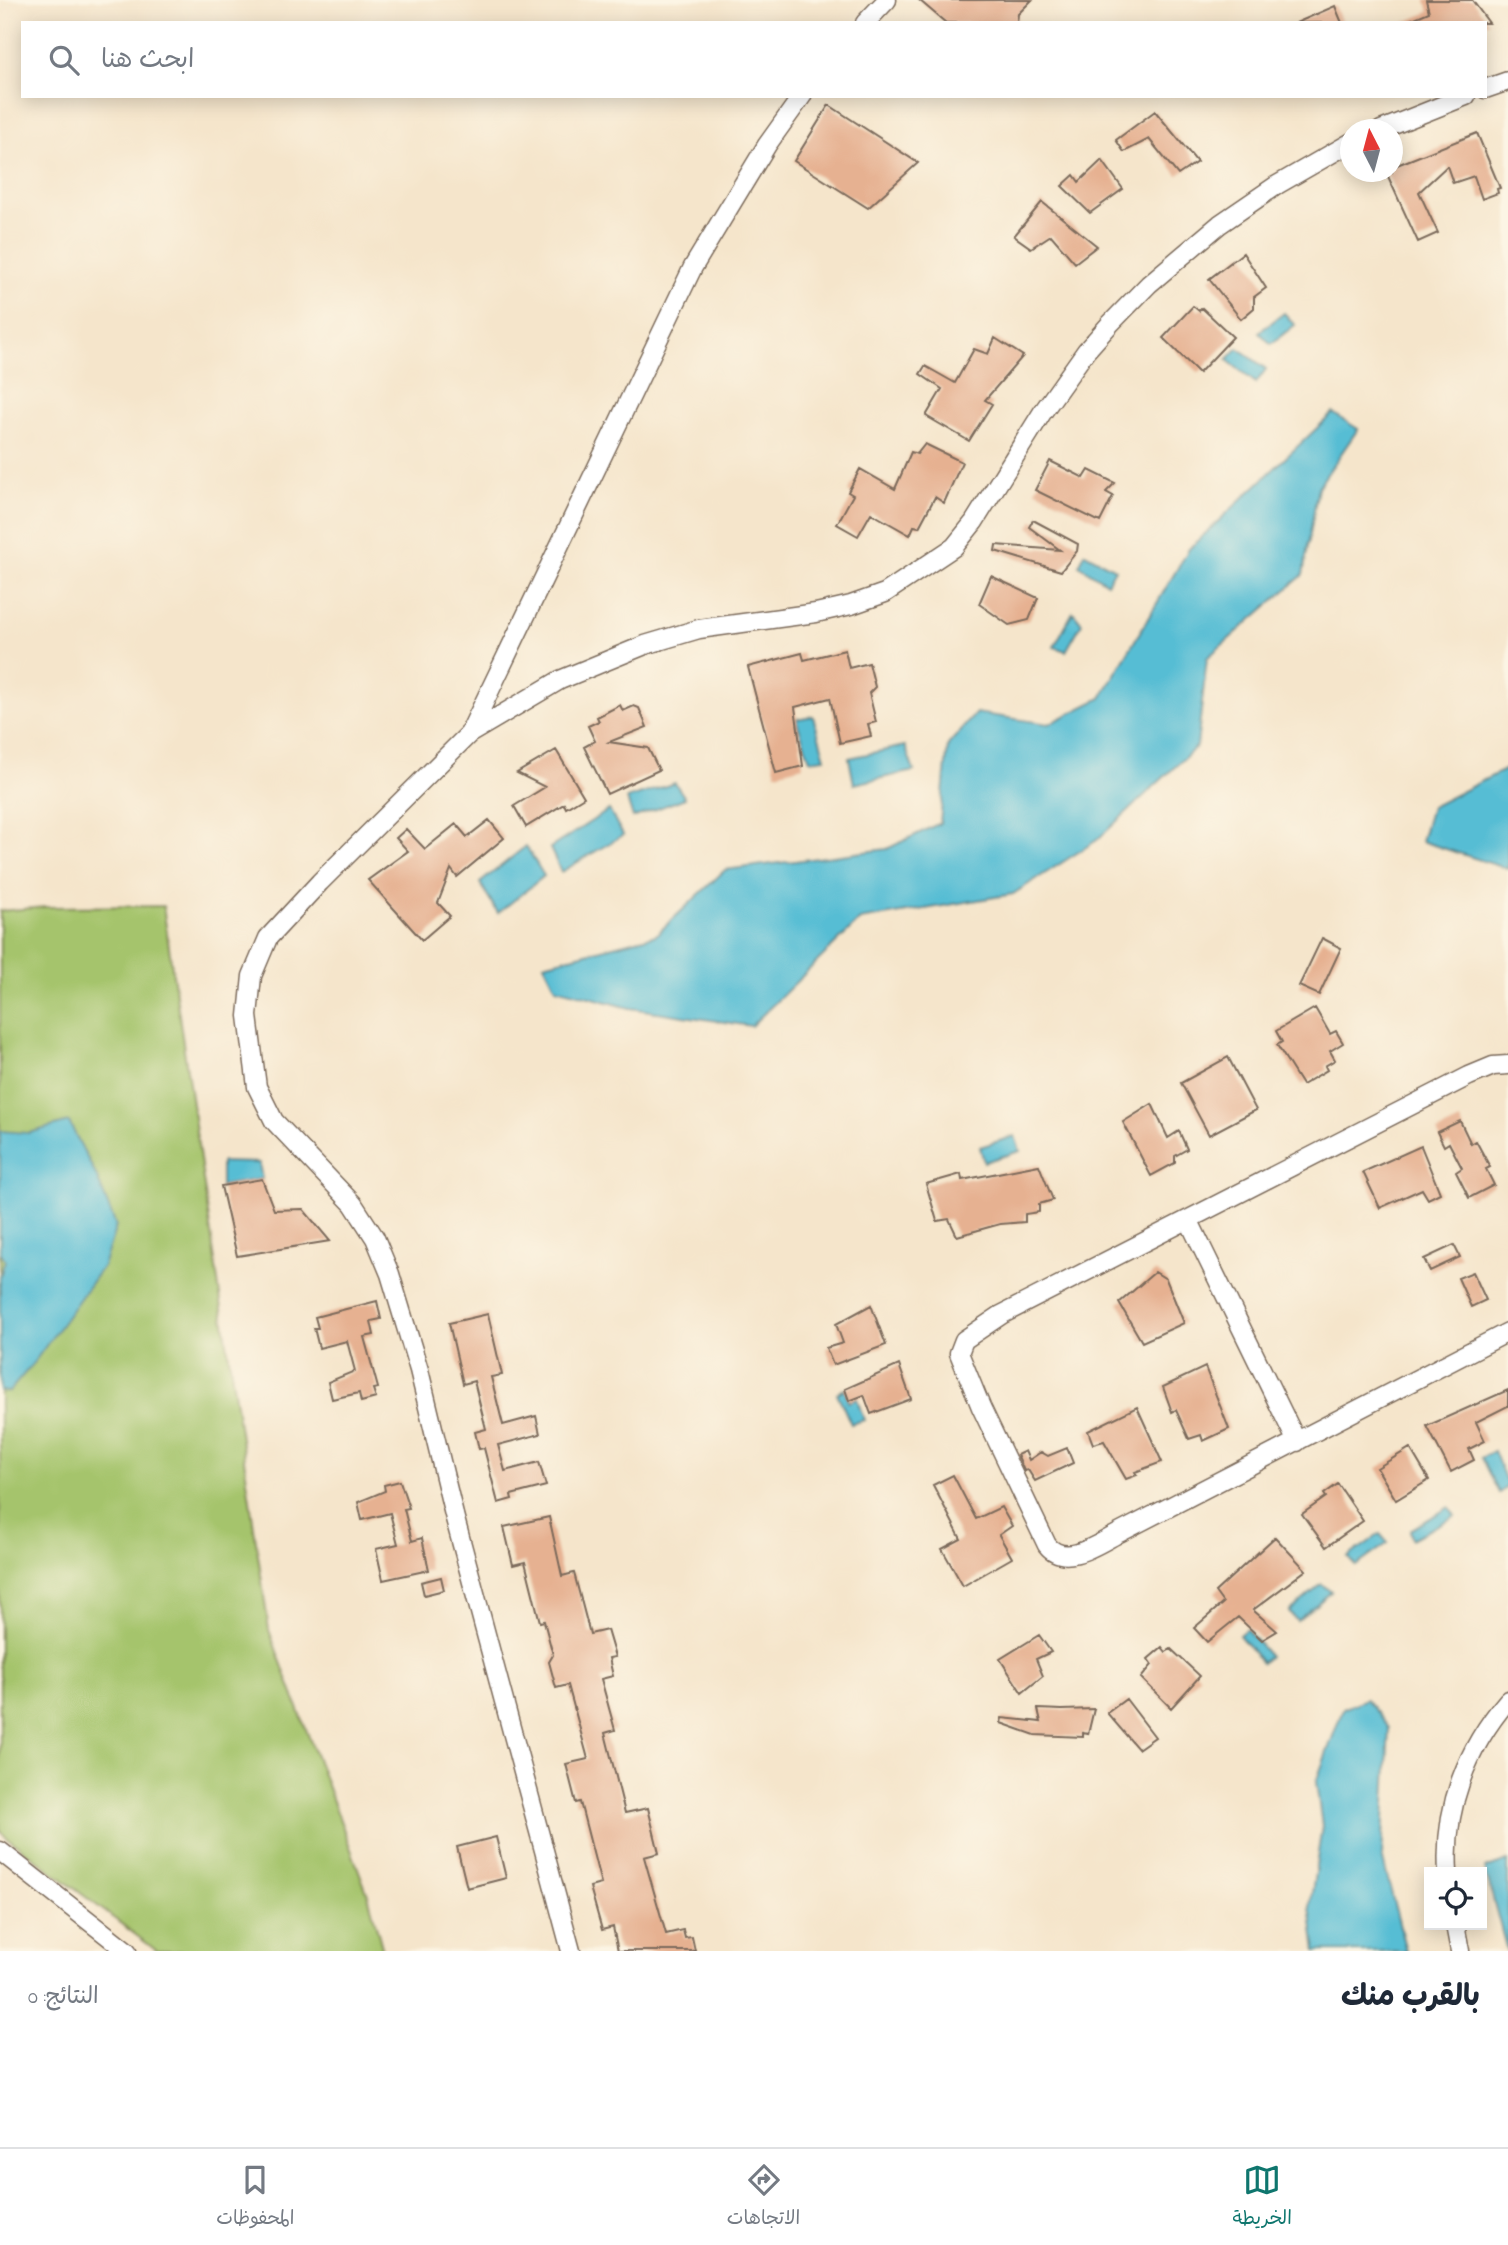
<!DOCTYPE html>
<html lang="ar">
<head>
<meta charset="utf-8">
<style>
	body { margin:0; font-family:"Indie Flower","Playpen Sans Arabic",sans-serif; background:#f6f6f7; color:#1f2937; direction:rtl }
	.controls { position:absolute; right:21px; bottom:21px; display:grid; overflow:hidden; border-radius:0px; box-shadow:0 4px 18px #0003 }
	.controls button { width:63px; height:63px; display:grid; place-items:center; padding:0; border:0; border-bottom:2px solid #e0e1e3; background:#fff; color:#1f2937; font:35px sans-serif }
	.compass { position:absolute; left:1340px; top:119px; width:63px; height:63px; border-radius:50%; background:#fff; box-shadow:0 4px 18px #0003; rotate:354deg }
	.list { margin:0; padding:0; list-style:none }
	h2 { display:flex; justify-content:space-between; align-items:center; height:91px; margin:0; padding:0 28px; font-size:30px }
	h2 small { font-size:23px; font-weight:400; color:#747a83 }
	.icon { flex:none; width:38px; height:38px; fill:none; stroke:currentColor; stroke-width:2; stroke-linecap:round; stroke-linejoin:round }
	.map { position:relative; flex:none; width:1508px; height:1951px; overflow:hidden; direction:ltr }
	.search { position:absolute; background:#fff; box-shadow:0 4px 18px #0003; left:21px; right:21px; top:21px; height:77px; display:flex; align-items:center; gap:18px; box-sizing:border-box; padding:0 24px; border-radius:0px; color:#747a83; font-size:26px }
	.sheet { height:196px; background:#fff }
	nav { display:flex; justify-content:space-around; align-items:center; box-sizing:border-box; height:98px; border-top:2px solid #e0e1e3; background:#fff; font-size:19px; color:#747a83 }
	nav a { display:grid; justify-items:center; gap:4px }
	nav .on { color:#0f766e }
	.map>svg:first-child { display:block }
</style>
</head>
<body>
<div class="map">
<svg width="1508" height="1951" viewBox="0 0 1508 1951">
	<rect width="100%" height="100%" fill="#fcf5e5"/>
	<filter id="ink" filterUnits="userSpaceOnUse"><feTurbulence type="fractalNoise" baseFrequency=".0143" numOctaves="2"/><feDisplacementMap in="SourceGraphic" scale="14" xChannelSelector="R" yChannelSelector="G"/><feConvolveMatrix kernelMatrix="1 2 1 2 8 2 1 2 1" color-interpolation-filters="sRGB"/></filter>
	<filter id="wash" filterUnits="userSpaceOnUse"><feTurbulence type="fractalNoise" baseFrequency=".00686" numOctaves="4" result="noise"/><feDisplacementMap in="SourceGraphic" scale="28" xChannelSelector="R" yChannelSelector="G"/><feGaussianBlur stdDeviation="1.57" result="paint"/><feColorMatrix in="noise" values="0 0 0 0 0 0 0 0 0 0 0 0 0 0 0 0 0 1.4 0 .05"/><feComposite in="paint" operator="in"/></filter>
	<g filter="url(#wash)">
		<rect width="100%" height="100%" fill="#f5e5cb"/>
		<!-- green -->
		<path fill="#a5c46c" stroke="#707745" stroke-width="2" d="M163,906L269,1630L368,1895L383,1951H157L0,1832V911L45,907Z"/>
		<!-- water -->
		<path fill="#56bdd4" stroke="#487479" stroke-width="2" d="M1284,313L1295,325L1271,344L1259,332Z
			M1238,348L1266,369L1256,383L1227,360Z
			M1333,413L1358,429L1318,487L1303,575L1207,658L1197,746L1097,840L1013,894L860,920L751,1026L630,1008L556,988L544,964L656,935L725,870L887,849L940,823L948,745L976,713L1049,724L1101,698L1189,549Z
			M1085,553L1115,569L1107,583L1079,565Z
			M1073,612L1082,623L1066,651L1054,647Z
			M813,716L825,758L810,760L796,719Z
			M905,746L914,771L854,784L849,758Z
			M1508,768V869L1421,841L1431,807Z
			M675,783L685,798L633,818L627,799Z
			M609,810L623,835L561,872L550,848Z
			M526,846L544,876L498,913L480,883Z
			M69,1122L96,1175L116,1226L103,1266L35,1361L9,1392L0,1391V1276L5,1260L0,1251V1131L29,1133Z
			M1015,1136L1020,1151L984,1162L980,1147Z
			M221,1162L259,1163L262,1179L221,1186Z
			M845,1389L848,1402L857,1399L864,1420L851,1424L837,1393Z
			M1494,1451L1508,1486L1499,1493L1481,1458Z
			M1449,1507L1455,1516L1412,1539L1410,1530Z
			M1380,1534L1388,1543L1356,1566L1348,1557Z
			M1322,1584L1331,1592L1297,1621L1289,1612Z
			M1246,1629L1269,1656L1262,1663L1239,1635Z
			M1366,1699L1389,1728L1382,1856L1406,1951H1316L1310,1907L1322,1826L1316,1782L1343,1709Z
			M1508,1861V1951H1507L1485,1869Z"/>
		<g id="blocks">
			<!-- building -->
			<path fill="#e6b191" d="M919,0H1032L1018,14L1017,23H946Z
				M1426,0H1472L1489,23H1403L1429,12Z
				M1335,6L1342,23H1296Z
				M829,105L918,163L868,208L794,161Z
				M1155,111L1197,162L1178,175L1149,139L1124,152L1116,140Z
				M1477,133L1500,188L1497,189L1498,193L1482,199L1474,176L1453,183L1447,166L1419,192L1438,233L1418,242L1386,172H1392V167Z
				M1102,160L1123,189L1090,213L1062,186L1074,175L1079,182Z
				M1042,202L1097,246L1075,263L1051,235L1031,248L1014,236Z
				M1243,253L1266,288L1254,297V308L1241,319L1209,279Z
				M1193,306L1199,311L1202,308L1233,337L1199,373L1163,338Z
				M995,338L1023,356L985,400L992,404L969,441L926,416L942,389L920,374L925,366L955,383L974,349L988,354Z
				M925,444L962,462L944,503L935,497L919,527L914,526L910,535L871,513L858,536L837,524L853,495L848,492L860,469L895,489L911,452L917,454Z
				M1050,461L1084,478L1089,470L1115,483L1106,492L1113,496L1100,522L1035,490Z
				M1033,520L1078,544L1077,551L1061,571L995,551L996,545L1060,550L1029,527Z
				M991,576L1038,598L1029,620L1009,625L979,604Z
				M845,650L849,668L869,663L875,687L869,693L876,722L868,724L871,736L840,743L830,698L795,707L803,766L776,773L748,667L802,653L804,660Z
				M620,705L623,711L634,706L639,708L647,727L609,742L648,748L659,770L607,794L584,747L595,741L588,726L599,721L597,717Z
				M556,750L584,797L566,808L564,804L526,827L514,806L545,787L517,773Z
				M489,820L504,838L457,877L451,869L438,903L450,916L422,940L368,880L408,851L396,838L406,829L425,849L456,824L467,837Z
				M1322,938L1341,948L1319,995L1299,986Z
				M1315,1008L1330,1034L1336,1031L1343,1043L1330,1051L1335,1060L1325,1066L1327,1070L1302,1085L1277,1045L1282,1042L1276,1031Z
				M1228,1057L1256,1110L1209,1135L1181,1083Z
				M1152,1104L1168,1138L1179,1131L1187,1149L1175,1156V1163L1151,1176L1123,1122Z
				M1460,1121L1471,1144L1476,1141L1490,1167L1486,1169L1494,1185L1469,1198L1456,1172L1462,1168L1449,1143L1444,1146L1437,1132Z
				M1421,1146L1440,1193L1428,1199L1422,1189L1380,1208L1363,1172Z
				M1039,1165L1053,1200L1039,1204V1212L1025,1214V1222L1000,1224L957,1236L949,1219L937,1221L926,1184L961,1174L962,1180Z
				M262,1179L274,1210L303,1209L330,1241L237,1256L221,1186Z
				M1454,1245L1460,1257L1430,1271L1424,1259Z
				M1155,1272L1166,1279L1184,1323L1142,1342L1119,1303Z
				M1473,1272L1486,1300L1471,1307L1458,1278Z
				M377,1301L381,1319L371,1321L374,1335L364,1337L378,1388L373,1389L376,1398L361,1402L359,1393L332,1399L328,1382L355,1371L347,1341L319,1348L314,1328H318L315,1317Z
				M871,1305L886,1345L833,1365L826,1348L843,1343L836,1324Z
				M488,1314L502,1375L491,1377L503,1425L536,1416L540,1434L498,1445L505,1471L539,1462L546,1486L511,1495L512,1499L498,1503L484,1448L479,1449L475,1432L486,1429L474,1381L463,1384L449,1323Z
				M899,1365L911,1399L871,1414L864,1395L849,1401L845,1389Z
				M1205,1367L1229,1429L1203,1441L1201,1435L1189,1439L1176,1410L1172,1412L1163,1387Z
				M1508,1390V1406L1476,1422L1485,1441L1469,1449L1474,1460L1451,1472L1427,1426Z
				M1137,1407L1162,1462L1135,1472L1137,1475L1126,1479L1104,1441L1093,1444L1088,1431Z
				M1067,1448L1073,1463L1035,1481L1028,1470L1024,1471L1017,1455L1025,1451L1029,1460L1041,1452L1048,1456Z
				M1410,1448L1429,1480L1396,1500L1377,1468Z
				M953,1475L976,1519L1001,1507L1012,1526L999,1535L1012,1558L963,1586L942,1549L961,1539L933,1485Z
				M400,1481L409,1508L404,1509L412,1541L422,1538L429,1570L383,1580L376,1549L398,1544L390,1513L362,1520L358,1502L385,1491L384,1485Z
				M1338,1484L1363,1521L1326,1547L1302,1514L1326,1497L1324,1494Z
				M549,1517L562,1576L574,1573L590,1634L607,1630L615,1657L609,1658L613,1676L601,1679L615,1730L605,1733L625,1813L648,1808L659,1853L644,1857L666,1934L683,1930L685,1938L692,1937L695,1951H618L613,1927L602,1930L590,1887L601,1884L580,1802L576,1803L566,1764L588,1759L568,1685L556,1688L549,1662L553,1655L544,1621L540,1622L525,1562L513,1565L504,1527Z
				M1275,1537L1306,1570L1253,1610L1277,1631L1262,1640L1238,1617L1207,1642L1194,1628L1223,1603L1215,1592Z
				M441,1577L444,1590L424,1595L421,1582Z
				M1039,1635L1051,1652L1036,1659L1043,1676L1022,1693L1000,1659Z
				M1162,1647L1166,1652L1171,1649L1200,1676L1171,1708L1141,1678L1152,1665L1148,1659Z
				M1126,1699L1155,1737L1138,1749L1107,1713Z
				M1038,1709L1062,1710L1094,1709L1088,1734L1083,1733V1737L1035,1735L1001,1723L1002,1718L1041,1722Z
				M496,1837L506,1878L467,1888L457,1847Z"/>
		</g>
	</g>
	<g filter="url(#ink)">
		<use href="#blocks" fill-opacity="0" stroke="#7c6b5b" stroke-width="2"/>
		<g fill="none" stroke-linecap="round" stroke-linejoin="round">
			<!-- minor casing -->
			<g stroke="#7c6b5b" stroke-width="21">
				<path id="minor" d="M865,23L887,0
					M1485,89L1508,81
					M1381,130L1466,96
					M469,734L693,267L767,145L802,96
					M1508,1065L1493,1066L1469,1076L1001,1315L964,1340L959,1353L981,1407L1047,1545C1065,1568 1098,1544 1119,1533L1508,1332
					M1189,1221L1297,1442
					M0,1851L127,1951
					M1448,1872C1444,1808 1466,1749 1508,1700
					M1455,1925L1460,1951
					M571,1951L454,1515L419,1370L390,1274L375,1238L353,1204L274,1121L257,1087L248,1016L252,976L268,938L320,882L469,734L560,680L645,645L699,629L816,613L851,605L885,593L954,547L974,522L1042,413L1086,351L1110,324L1149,284L1220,224L1277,185L1350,143"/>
			</g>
			<!-- minor -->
			<use href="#minor" stroke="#fff" stroke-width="18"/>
		</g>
	</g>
</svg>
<div class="controls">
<button><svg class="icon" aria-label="locate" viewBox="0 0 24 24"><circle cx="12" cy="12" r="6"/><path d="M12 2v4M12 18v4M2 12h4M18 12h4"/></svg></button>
</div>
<svg class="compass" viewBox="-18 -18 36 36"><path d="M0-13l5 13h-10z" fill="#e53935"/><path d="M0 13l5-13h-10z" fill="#747a83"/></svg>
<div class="search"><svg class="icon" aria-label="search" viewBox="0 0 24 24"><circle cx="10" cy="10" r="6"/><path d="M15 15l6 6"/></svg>ابحث هنا</div>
</div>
<section class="sheet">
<h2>بالقرب منك<small>النتائج: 0</small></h2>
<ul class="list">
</ul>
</section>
<nav>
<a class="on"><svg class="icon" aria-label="map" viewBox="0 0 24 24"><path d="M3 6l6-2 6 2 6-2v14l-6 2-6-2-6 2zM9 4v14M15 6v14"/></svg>الخريطة</a>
<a><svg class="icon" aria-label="directions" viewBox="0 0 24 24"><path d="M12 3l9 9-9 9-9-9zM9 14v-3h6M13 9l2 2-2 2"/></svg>الاتجاهات</a>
<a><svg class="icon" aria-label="saved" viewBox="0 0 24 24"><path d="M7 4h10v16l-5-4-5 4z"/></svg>المحفوظات</a>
</nav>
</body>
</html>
